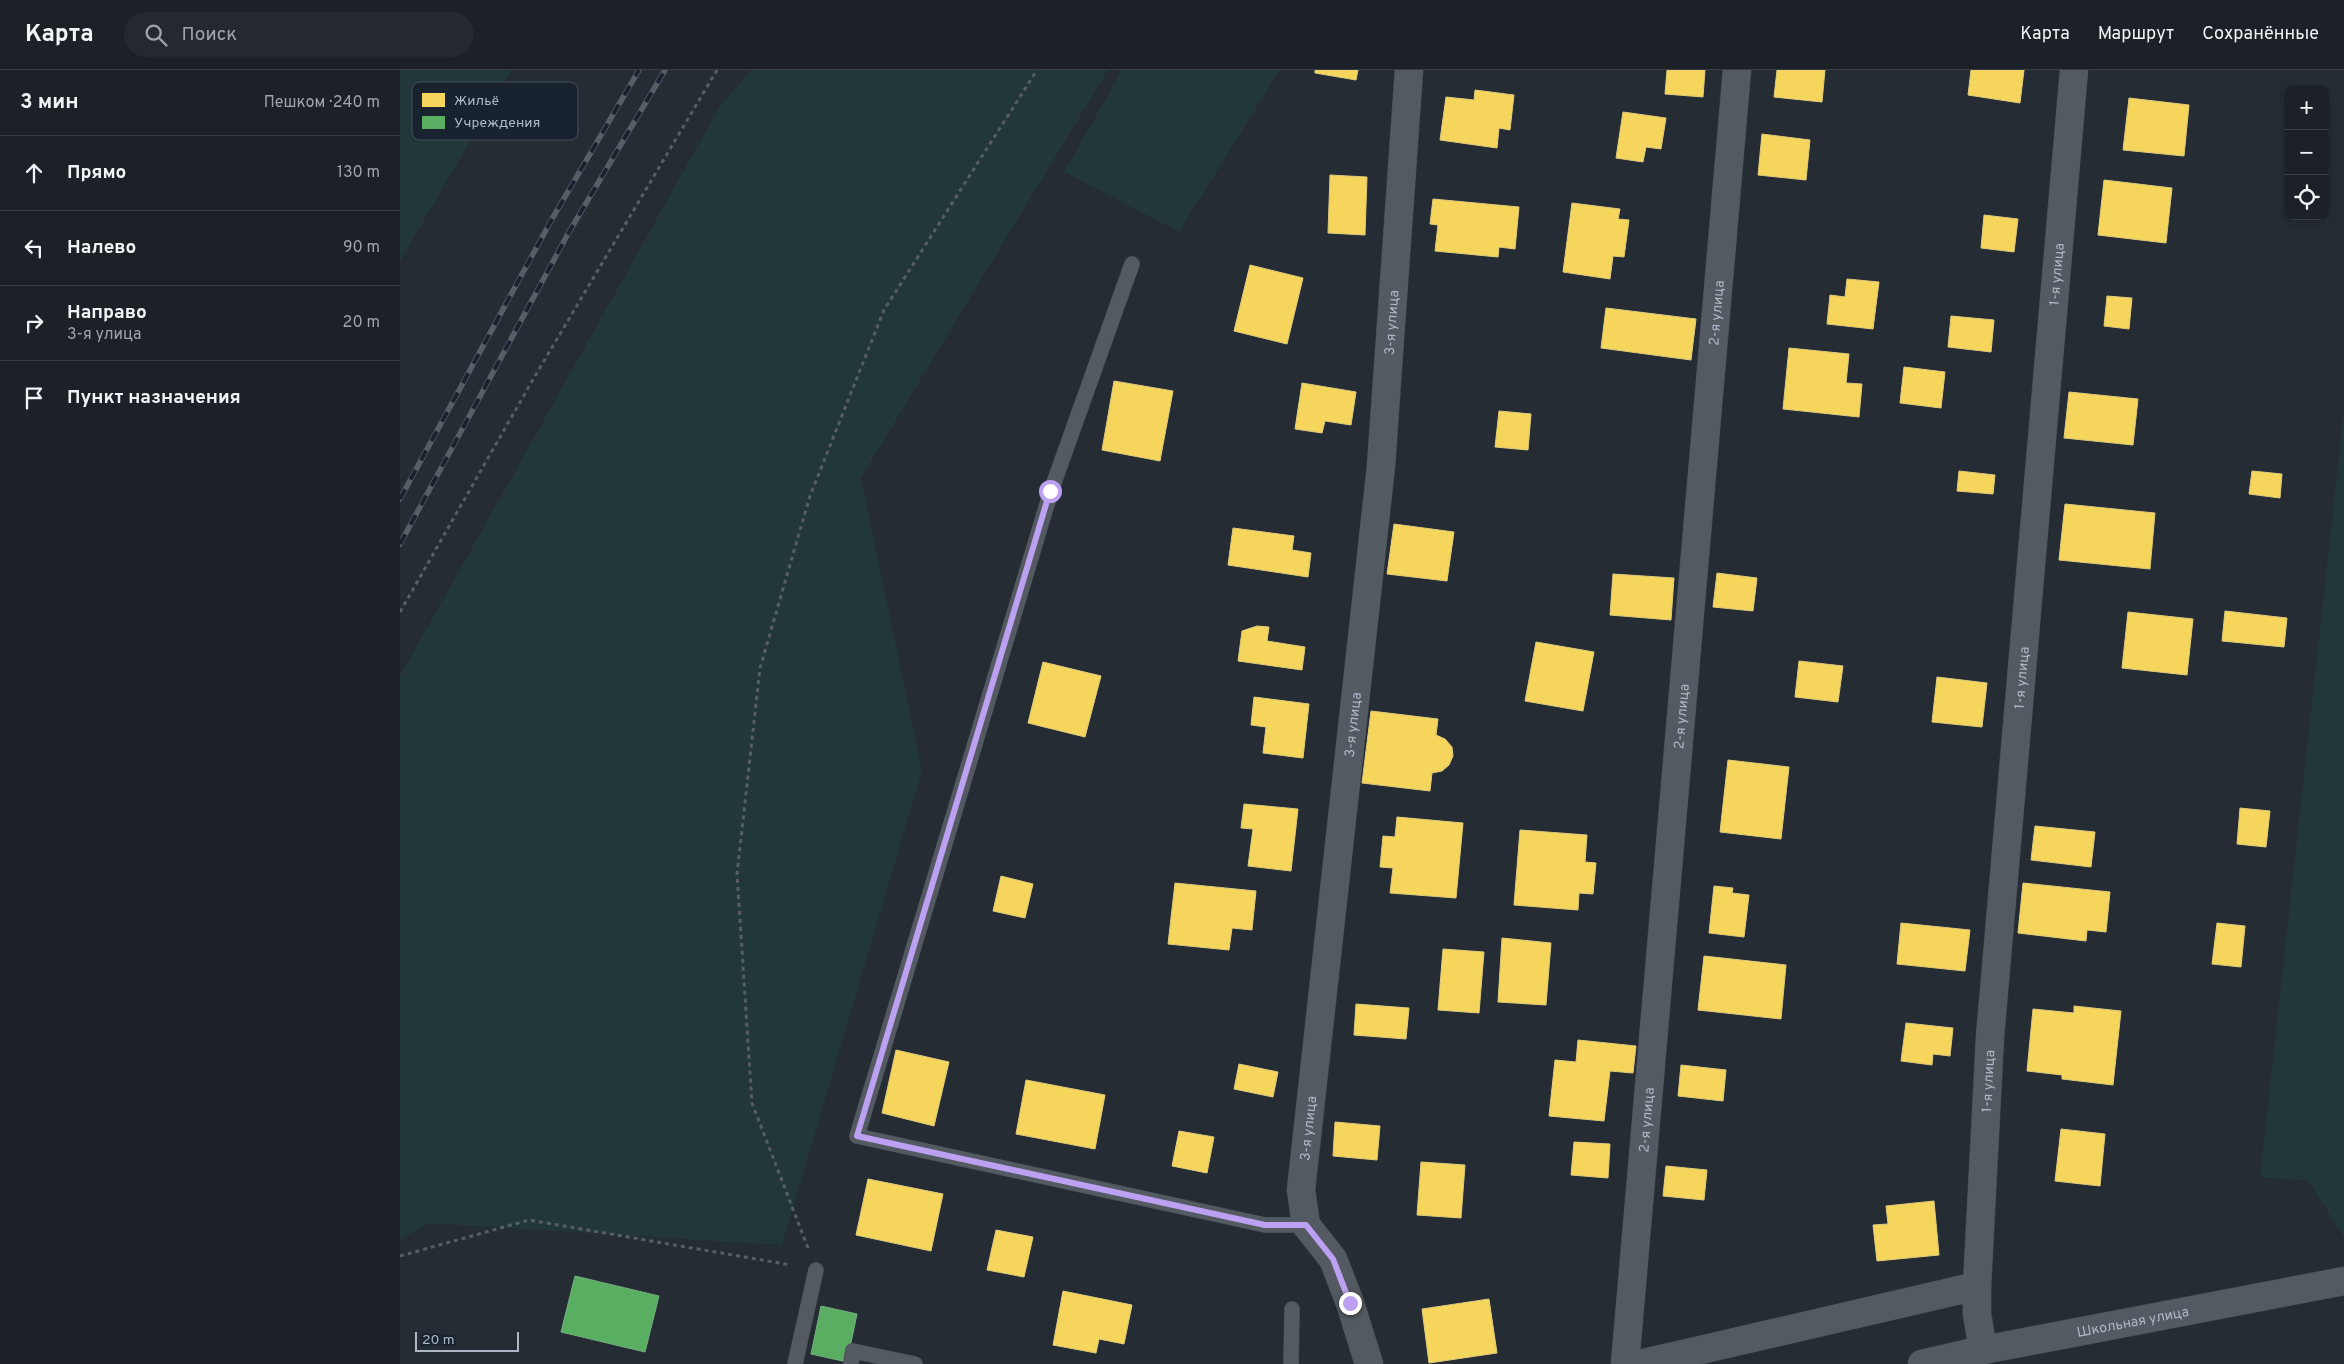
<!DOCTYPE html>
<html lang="ru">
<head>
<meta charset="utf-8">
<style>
	body { margin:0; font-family:Overpass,sans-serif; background:#25292f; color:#f1f3f6 }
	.controls { position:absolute; right:15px; top:15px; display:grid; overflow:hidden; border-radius:10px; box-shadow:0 2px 8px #0003 }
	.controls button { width:45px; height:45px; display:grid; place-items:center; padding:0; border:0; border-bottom:1px solid #3a3e44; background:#1c2127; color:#f1f3f6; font:25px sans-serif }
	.scale { position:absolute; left:15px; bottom:12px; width:104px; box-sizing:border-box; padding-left:5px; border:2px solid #adb8c7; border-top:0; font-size:14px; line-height:18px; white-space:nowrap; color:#adb8c7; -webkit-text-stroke:4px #18232f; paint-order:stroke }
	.stop { position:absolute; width:15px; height:15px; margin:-11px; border:4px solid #bca0f2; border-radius:50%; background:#fff }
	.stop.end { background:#bca0f2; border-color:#fff; box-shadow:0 1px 5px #0008 }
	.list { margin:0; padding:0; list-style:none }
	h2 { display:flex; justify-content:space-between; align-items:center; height:65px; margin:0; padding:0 20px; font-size:21px }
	h2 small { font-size:16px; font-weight:400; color:#a0a3a7 }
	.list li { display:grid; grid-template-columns:32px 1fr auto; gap:15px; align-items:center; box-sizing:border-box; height:75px; padding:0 20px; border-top:1px solid #3a3e44 }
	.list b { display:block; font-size:19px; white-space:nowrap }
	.list p { margin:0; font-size:16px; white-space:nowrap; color:#a0a3a7 }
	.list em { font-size:16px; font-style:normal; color:#a0a3a7 }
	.icon { flex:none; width:28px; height:28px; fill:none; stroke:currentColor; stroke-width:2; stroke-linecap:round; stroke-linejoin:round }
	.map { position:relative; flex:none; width:1944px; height:1294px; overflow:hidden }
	header { display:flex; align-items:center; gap:30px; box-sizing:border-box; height:70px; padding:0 25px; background:#1c2127; border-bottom:1px solid #3a3e44 }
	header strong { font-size:24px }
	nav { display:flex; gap:28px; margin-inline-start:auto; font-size:18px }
	.search { width:350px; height:45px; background:#25292f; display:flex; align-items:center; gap:12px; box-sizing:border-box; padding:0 18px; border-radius:28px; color:#a0a3a7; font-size:19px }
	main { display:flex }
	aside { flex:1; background:#1c2127 }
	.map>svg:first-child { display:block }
</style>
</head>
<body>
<header>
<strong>Карта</strong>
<div class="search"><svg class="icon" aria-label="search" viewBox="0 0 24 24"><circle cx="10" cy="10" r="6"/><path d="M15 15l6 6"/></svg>Поиск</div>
<nav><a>Карта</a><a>Маршрут</a><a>Сохранённые</a></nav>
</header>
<main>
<aside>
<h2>3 мин<small>Пешком · 240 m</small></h2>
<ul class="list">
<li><svg class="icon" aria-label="ahead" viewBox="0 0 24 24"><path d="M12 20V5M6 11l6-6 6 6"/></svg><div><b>Прямо</b></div><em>130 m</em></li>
<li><svg class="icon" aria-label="left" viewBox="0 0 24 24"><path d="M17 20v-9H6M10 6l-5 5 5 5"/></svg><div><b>Налево</b></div><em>90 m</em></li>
<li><svg class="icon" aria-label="right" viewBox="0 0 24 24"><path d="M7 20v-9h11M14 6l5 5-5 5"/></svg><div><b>Направо</b><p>3-я улица</p></div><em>20 m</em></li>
<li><svg class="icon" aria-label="arrive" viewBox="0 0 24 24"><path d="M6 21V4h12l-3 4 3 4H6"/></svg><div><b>Пункт назначения</b></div></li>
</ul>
</aside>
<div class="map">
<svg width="1944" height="1294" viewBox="0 0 1944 1294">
	<rect width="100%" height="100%" fill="#252c34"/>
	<!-- green -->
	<path fill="#22373a" d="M0,0H112L0,191Z
		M351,0H708L461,408L522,701L382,1175L29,1153L0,1170V606L320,36Z
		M722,0H880L779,162L664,102Z
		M1944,341V1167L1908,1111L1860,1107Z"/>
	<!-- homes -->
	<path fill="#f6d55c" stroke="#e0cc7c" d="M915,0H958L956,10L915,3Z
		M1267,0H1305L1303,27L1265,24Z
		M1377,0H1425L1422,32L1374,27Z
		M1571,0H1624L1620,33L1568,25Z
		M1075,20L1114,25L1110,60L1099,58L1097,78L1040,70L1046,27L1074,30Z
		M1729,28L1789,35L1784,86L1723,80Z
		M1223,42L1266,48L1261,79L1246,77L1243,92L1216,88Z
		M1362,64L1410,70L1406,110L1358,105Z
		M930,105L967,107L965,165L928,163Z
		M1704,110L1772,118L1766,173L1698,165Z
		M1033,129L1119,137L1115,179L1099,177L1098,187L1035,181L1038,155L1030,154Z
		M1172,133L1220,139L1218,149L1229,150L1224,187L1213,186L1210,209L1163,202Z
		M1584,145L1618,149L1614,182L1581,178Z
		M850,195L903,208L887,274L834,261Z
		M1447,209L1479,212L1473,259L1427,254L1430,225L1445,227Z
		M1707,226L1732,228L1729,259L1704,256Z
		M1206,238L1296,249L1291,290L1201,278Z
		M1551,246L1594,250L1591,282L1548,277Z
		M1389,278L1449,284L1446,313L1462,314L1459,347L1383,339Z
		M1504,297L1545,302L1541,338L1500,333Z
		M714,311L773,321L760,391L702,380Z
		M902,313L956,322L951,355L925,351L922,363L895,359Z
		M1669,322L1738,329L1733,375L1664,368Z
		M1099,341L1131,344L1128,380L1095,377Z
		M1559,401L1595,405L1593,424L1557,421Z
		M1852,401L1882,404L1880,428L1849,424Z
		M1665,434L1755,443L1750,499L1659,490Z
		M994,454L1054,462L1047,511L987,504Z
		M833,458L894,466L892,480L911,483L908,507L828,495Z
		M1317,503L1357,508L1353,541L1313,537Z
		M1213,504L1274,508L1271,550L1210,545Z
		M1825,541L1887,548L1884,577L1822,571Z
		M1728,542L1793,549L1787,605L1722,598Z
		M857,556L869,557L867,571L905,577L902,600L838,591L842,561Z
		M1136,572L1194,582L1183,641L1125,631Z
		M1399,591L1443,596L1438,632L1395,627Z
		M643,592L701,606L685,667L628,653Z
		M1537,607L1587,613L1582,657L1532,652Z
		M854,627L909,634L903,688L863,683L866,657L851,655Z
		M971,641L1038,649L1036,665L1045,669L1052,677L1053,686L1049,695L1042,701L1032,703L1030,721L962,713Z
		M1328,690L1389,697L1381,769L1320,762Z
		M844,734L898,739L891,801L848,796L853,759L841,758Z
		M1840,738L1870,741L1866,777L1837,774Z
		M997,747L1063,753L1056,828L990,823L993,798L980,797L983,766L995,767Z
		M1635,756L1695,762L1691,797L1631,790Z
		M1120,760L1187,765L1185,792L1196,793L1193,824L1179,823L1178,840L1114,835Z
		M601,806L633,814L625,848L593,841Z
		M775,813L856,821L852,860L832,858L829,880L768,874Z
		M1623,813L1710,822L1706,862L1687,860L1686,871L1618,863Z
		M1314,816L1333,818L1332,823L1349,825L1344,867L1309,863Z
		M1501,853L1570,860L1565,901L1497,894Z
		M1817,853L1845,856L1841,897L1812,894Z
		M1102,868L1151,873L1146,935L1098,932Z
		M1043,879L1084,882L1079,943L1038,940Z
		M1304,886L1386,895L1381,949L1298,940Z
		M956,934L1009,938L1006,969L954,965Z
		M1674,936L1721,941L1713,1015L1662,1009V1005L1627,1001L1633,939L1674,943Z
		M1506,953L1553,958L1550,986L1533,984L1532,995L1501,991Z
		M1178,970L1236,976L1233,1003L1210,1001L1204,1051L1149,1046L1155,990L1176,992Z
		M496,980L549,992L534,1056L482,1043Z
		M839,994L878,1002L873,1027L834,1019Z
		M1281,995L1326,1000L1323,1031L1278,1026Z
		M626,1010L705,1025L695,1079L616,1064Z
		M935,1052L980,1056L977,1090L933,1086Z
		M1661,1059L1705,1064L1700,1116L1655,1111Z
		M779,1061L814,1067L807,1103L772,1096Z
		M1174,1072L1210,1074L1208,1108L1171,1105Z
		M1021,1092L1065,1095L1061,1148L1017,1145Z
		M1266,1096L1307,1100L1304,1130L1263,1126Z
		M468,1109L543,1124L531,1181L456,1165Z
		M1534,1131L1539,1185L1477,1191L1473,1155L1488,1154L1486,1136Z
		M596,1160L633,1167L624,1207L587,1200Z
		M663,1221L732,1235L724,1274L699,1269L696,1283L653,1275Z
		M1089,1229L1097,1283L1029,1293L1022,1239Z"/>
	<!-- public -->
	<path fill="#5aae61" stroke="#73b180" d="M175,1206L259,1226L245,1282L161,1262Z
		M421,1236L457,1244L447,1292L411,1284Z"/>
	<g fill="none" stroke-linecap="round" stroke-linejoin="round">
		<!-- lane casing -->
		<g stroke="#43484e" stroke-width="16">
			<path id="lane" d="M732,194L651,421L457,1066L865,1155H906
				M395,1294L416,1200
				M451,1294L453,1281L515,1294
				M891,1294L892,1239"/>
		</g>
		<!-- street casing -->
		<g stroke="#43484e" stroke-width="29">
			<g id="street">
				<path id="s1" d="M1577,1216L1590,967L1674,0"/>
				<path id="s2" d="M969,1294L950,1233L933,1189L906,1155L901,1120L981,396L1009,0"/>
				<path id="s3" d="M1225,1294L1337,0"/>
				<path d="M1240,1294L1577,1216V1244L1583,1280"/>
				<path id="s4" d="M1522,1294L1583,1280L1944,1211"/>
			</g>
		</g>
		<!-- path -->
		<path stroke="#575e64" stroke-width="3" stroke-dasharray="4 4" stroke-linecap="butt" d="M0,542L135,306L317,0
			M408,1178L352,1033L337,804L360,598L410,426L484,240L637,0
			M0,1186L129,1150L391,1195"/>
		<!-- lane -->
		<use href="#lane" stroke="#545a62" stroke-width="15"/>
		<!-- street -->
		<use href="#street" stroke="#545a62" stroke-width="28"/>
		<!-- rail casing -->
		<g stroke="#585e66" stroke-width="5.5">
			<path id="rail" d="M0,429L152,149L239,0
				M0,474L169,162L265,0"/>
		</g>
		<!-- rail -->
		<use href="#rail" stroke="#18232f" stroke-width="4" stroke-dasharray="11" stroke-linecap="butt"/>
	</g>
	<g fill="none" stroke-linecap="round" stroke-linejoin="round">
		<!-- route -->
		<path stroke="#bca0f2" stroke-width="6" d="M650,421L457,1066L865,1155H906L933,1189L950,1233"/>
	</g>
	<g text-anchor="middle" stroke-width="5" stroke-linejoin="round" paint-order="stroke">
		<!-- street labels -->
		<g font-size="14" fill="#adb8c7" stroke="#18232f">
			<text dy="5" stroke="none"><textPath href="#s1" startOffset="1015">1-я улица</textPath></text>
			<text dy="5" stroke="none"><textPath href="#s3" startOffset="1055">2-я улица</textPath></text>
			<text dy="5" stroke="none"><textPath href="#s2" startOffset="1062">3-я улица</textPath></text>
			<text dy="5" stroke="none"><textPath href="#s1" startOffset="610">1-я улица</textPath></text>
			<text dy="5" stroke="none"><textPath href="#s3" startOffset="650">2-я улица</textPath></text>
			<text dy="5" stroke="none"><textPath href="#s2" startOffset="658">3-я улица</textPath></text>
			<text dy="5" stroke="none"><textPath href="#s1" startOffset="205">1-я улица</textPath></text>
			<text dy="5" stroke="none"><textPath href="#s3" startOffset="245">2-я улица</textPath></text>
			<text dy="5" stroke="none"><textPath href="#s2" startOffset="252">3-я улица</textPath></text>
			<text dy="5" stroke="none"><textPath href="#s4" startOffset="215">Школьная улица</textPath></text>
		</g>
	</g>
	<!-- legend -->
	<rect x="12" y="12" width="166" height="58" rx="8" fill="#18232f" stroke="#45505d" stroke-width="1"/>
	<rect x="22" y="23" width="23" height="14" fill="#f6d55c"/>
	<rect x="22" y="46" width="23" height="13" fill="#5aae61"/>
	<g font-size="14" fill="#adb8c7">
		<text x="54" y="35">Жильё</text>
		<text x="54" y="57">Учреждения</text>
	</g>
</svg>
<div class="controls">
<button>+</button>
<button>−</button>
<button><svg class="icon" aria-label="locate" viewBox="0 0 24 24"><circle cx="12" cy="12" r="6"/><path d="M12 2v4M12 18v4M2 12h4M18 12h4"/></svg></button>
</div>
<div class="scale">20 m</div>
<div class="stop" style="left:650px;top:421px"></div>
<div class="stop end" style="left:950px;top:1233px"></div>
</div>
</main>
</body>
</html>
